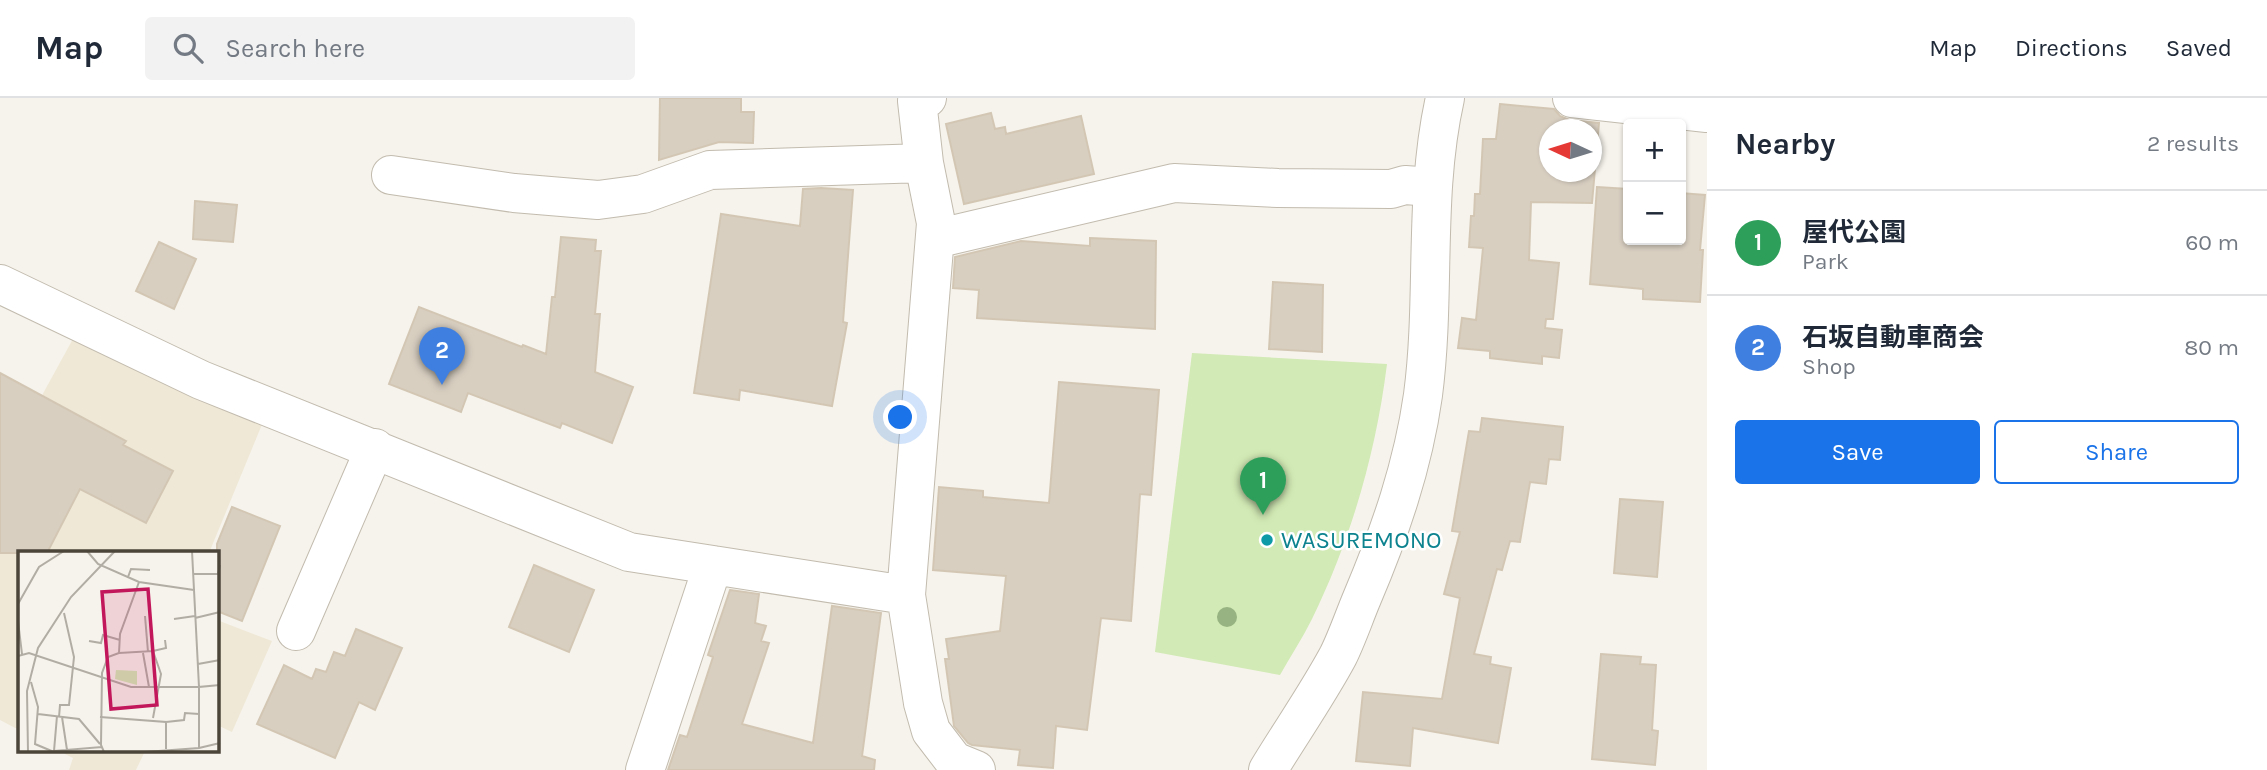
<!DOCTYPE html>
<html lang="en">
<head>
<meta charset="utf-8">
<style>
	body { margin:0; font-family:Karla,"Noto Sans JP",sans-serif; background:#f2f2f3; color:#1f2937 }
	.controls { position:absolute; right:21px; top:21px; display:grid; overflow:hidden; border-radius:7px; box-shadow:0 2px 5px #0004 }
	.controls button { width:63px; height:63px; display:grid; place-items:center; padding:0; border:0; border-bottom:2px solid #e0e1e3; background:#fff; color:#1f2937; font:35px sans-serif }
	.compass { position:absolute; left:1539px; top:21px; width:63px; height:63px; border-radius:50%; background:#fff; box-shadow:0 2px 5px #0004; rotate:274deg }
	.you { position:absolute; left:901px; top:320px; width:24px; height:24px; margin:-18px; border:5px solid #fff; border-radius:50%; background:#1a73e8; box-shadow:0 0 0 10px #1a73e833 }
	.badge { display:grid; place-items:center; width:46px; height:46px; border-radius:50%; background:#1a73e8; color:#fff; font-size:23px; font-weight:700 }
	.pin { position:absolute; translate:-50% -58px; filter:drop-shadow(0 2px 4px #0008) }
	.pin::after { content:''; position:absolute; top:37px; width:24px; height:21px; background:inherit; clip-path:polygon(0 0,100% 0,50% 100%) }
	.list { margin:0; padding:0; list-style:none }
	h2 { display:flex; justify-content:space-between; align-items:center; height:91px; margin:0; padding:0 28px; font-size:30px }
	h2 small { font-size:23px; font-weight:400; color:#747a83 }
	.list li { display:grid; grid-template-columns:46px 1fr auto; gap:21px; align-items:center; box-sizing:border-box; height:105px; padding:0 28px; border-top:2px solid #e0e1e3 }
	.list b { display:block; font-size:26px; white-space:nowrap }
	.list p { margin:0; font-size:23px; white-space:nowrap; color:#747a83 }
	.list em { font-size:23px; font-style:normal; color:#747a83 }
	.actions { display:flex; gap:14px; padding:21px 28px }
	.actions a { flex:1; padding:16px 0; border:2px solid #1a73e8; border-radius:7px; text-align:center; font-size:24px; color:#1a73e8 }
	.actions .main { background:#1a73e8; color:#fff }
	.icon { flex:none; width:38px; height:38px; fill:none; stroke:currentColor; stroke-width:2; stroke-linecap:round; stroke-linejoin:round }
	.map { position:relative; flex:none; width:1707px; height:672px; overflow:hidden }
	header { display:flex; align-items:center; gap:42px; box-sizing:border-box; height:98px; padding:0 35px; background:#fff; border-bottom:2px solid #e0e1e3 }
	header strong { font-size:33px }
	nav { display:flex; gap:38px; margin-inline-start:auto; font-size:24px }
	.search { width:490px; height:63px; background:#f2f2f3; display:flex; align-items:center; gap:18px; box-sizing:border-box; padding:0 24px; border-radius:7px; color:#747a83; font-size:26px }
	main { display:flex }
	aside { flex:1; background:#fff }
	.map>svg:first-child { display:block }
</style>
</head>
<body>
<header>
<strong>Map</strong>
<div class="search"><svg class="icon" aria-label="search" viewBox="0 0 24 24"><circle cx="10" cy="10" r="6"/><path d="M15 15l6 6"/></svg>Search here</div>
<nav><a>Map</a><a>Directions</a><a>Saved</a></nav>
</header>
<main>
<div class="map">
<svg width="1707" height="672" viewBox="0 0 1707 672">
	<rect width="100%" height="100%" fill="#f6f3ec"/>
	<!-- education -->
	<path fill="#efe8d6" d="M74,239L263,324L209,455H19V632L0,622V374Z
		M217,522L272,543L232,634L217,627Z
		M59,653H145L136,672H69L73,660Z"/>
	<!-- green -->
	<path fill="#d2eab5" d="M1192,255L1387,266C1376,355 1351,441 1312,521C1302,541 1290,559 1280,577L1155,554Z"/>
	<!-- building -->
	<path fill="#d8cfc1" stroke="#d3c7b4" stroke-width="2" fill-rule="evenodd" d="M660,0H741V14H754L753,45L719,44L659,62Z
		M1500,6L1554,11L1560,18L1569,22L1599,25L1592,105L1531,104L1529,162L1559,165L1553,221H1546L1545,230L1562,232L1559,260L1542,258V266L1490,260V253L1458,250L1462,220L1476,222L1483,150L1469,149L1471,118H1474L1475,96H1480L1483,41H1496ZM1550,32H1592V74H1550Z
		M991,15L995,31L1005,29L1006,36L1081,18L1094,76L964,106L946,26Z
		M1597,89L1628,91V142H1681V95L1705,97L1700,152H1703L1700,204L1643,201V191L1590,186Z
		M821,90L853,92L843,224L847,225L832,308L740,292L739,302L694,295L721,116L800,128L803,91Z
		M195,103L237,107L233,144L193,141Z
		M561,139L596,142L595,153H601L595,216H600L595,274L633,289L612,345L562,325L560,330L468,295L461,314L389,286L419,209L522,249L523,247L546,256L552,199H555Z
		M1090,140L1156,143L1155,231L977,220L979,192L953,190L955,159L1021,143L1090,148Z
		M159,144L196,161L174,211L136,193Z
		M1273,184L1323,187L1322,254L1269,251Z
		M0,275L126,343L123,347L173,373L146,425L80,391L47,455H0Z
		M1059,284L1159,292L1151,397L1140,396L1131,523L1101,520L1087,632L1056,628L1053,670L1018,667L1020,652L972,647L968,645L954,628L945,561H949L946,541L1000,533L1006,478L933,472L939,389L983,393V399L1049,405Z
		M1482,320L1563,329L1560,362L1549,361L1546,386L1530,384L1520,444L1510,443L1502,472L1497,471L1474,556L1491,559L1490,566L1511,570L1498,645L1413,630L1410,668L1356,663L1363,594L1442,601L1460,500L1444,496L1460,434L1452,433L1469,333L1480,334Z
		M1620,401L1663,404L1657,479L1614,475Z
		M232,409L280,428L242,523L217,513V446Z
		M534,467L594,492L569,554L509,529Z
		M730,492L759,496L755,525L766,528L761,543L769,545L742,626L813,645L832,508L881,515L862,658L875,662L874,672H668L680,637L687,639L713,559L708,557Z
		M356,531L402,550L375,612L359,604L335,660L257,626L284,567L312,581L316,571L326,574L334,554L345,558Z
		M1601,556L1641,559L1640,566L1656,567L1652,632L1658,633L1655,667L1592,661Z"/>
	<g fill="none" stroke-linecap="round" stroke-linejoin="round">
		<!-- minor casing -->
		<g stroke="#c2bbae" stroke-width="40">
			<path id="minor" d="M1572,0L1707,15
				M391,77L514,95L598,102L643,96L710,72L924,65
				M935,141L1174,85L1278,90L1391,91L1405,87L1432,89
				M0,186L201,282L629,454L906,497L923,605L931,633L954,663L976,672
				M906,497L936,125L924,65L917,3L927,0
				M296,533L375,350
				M645,672L713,467"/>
		</g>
		<!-- tertiary casing -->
		<g stroke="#c2bbae" stroke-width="40">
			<path id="tertiary" d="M1268,672C1291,634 1317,597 1338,558C1347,540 1354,519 1362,500C1390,434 1413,368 1423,297C1436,198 1423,98 1445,0"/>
		</g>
		<!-- minor -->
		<use href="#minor" stroke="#fff" stroke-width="38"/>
		<!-- tertiary -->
		<use href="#tertiary" stroke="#fff" stroke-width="38"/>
	</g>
	<!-- trees -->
	<circle fill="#97b381" cx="1227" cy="519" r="10"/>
	<!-- markers -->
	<circle fill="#0f9aa8" stroke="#fff" stroke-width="2.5" cx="1267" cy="442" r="7"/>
	<g text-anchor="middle" stroke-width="5" stroke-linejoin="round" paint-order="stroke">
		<!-- culture labels -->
		<g font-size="24" fill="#0d838f" stroke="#fff" text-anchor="start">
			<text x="1281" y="450">WASUREMONO</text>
		</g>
	</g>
	<!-- overview -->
	<g transform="translate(18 453)">
		<rect width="201" height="201" fill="#f6f3ec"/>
		<path d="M98,119L119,120V134L97,128Z" fill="#d2eab5"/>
		<path fill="none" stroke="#b2ada4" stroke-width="2" d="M69,0L80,13L121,31L176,39M175,23H200L202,14M110,26L113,18L132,19M0,53L21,16L46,0M127,65L130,101M177,67L202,61M156,68L177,65M0,70L4,103M71,90L83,92L85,84L102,89M135,100L148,97L147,89M101,102L135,100L143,123L135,167M125,102L131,136M0,105L11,102L113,136H181L174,0M180,113L202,109M13,131L20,156L17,193L36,201M20,163L61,168L82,193M39,165L36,200L84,196M41,166L42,154H51L56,106L46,62M44,166L49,199M82,166L148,171V198M148,171L166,169L167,162L181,163M181,197L202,192M10,201L9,140L20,97L53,46L97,0M86,201L83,194L84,122L90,106L101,102L102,83L121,31M127,201L181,197V136L202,134"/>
		<path fill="#c2185b" fill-opacity="0.15" stroke="#c2185b" stroke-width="3.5" d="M130,38L139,154L93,158L84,41Z"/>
		<rect width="201" height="201" fill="none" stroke="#4b4439" stroke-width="3.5"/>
	</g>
</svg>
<div class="controls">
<button>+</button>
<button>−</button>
</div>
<svg class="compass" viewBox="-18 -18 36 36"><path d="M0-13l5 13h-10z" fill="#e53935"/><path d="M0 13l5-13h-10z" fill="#747a83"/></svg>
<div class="you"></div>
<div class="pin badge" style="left:1263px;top:417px;background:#2e9e5b">1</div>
<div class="pin badge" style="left:442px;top:287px;background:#3f7fe0">2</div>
</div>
<aside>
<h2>Nearby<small>2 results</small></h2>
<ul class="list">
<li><span class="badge" style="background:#2e9e5b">1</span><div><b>屋代公園</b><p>Park</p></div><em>60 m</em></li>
<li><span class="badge" style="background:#3f7fe0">2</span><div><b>石坂自動車商会</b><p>Shop</p></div><em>80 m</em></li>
</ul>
<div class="actions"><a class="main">Save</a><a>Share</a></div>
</aside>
</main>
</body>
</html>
